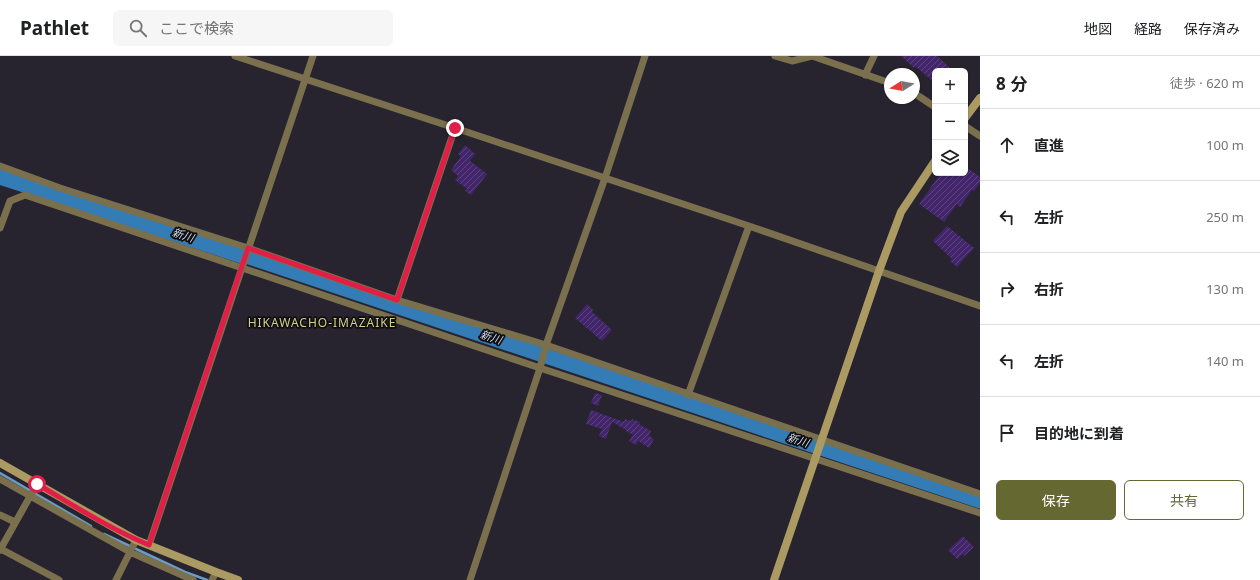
<!DOCTYPE html>
<html lang="ja">
<head>
<meta charset="utf-8">
<style>
	body { margin:0; font-family:"Noto Sans","Noto Sans JP",sans-serif; background:#f6f6f6; color:#202124 }
	.controls { position:absolute; right:12px; top:12px; display:grid; overflow:hidden; border-radius:6px; box-shadow:0 1px 3px #0004 }
	.controls button { width:36px; height:36px; display:grid; place-items:center; padding:0; border:0; border-bottom:1px solid #e0e0e0; background:#fff; color:#202124; font:20px sans-serif }
	.compass { position:absolute; left:884px; top:12px; width:36px; height:36px; border-radius:50%; background:#fff; box-shadow:0 1px 3px #0004; rotate:259deg }
	.stop { position:absolute; width:12px; height:12px; margin:-9px; border:3px solid #e11d48; border-radius:50%; background:#fff }
	.stop.end { background:#e11d48; border-color:#fff; box-shadow:0 1px 4px #0008 }
	.list { margin:0; padding:0; list-style:none }
	h2 { display:flex; justify-content:space-between; align-items:center; height:52px; margin:0; padding:0 16px; font-size:17px }
	h2 small { font-size:13px; font-weight:400; color:#757577 }
	.list li { display:grid; grid-template-columns:26px 1fr auto; gap:12px; align-items:center; box-sizing:border-box; height:72px; padding:0 16px; border-top:1px solid #e0e0e0 }
	.list b { display:block; font-size:15px; white-space:nowrap }
	.list em { font-size:13px; font-style:normal; color:#757577 }
	.actions { display:flex; gap:8px; padding:12px 16px }
	.actions a { flex:1; padding:9px 0; border:1px solid #666832; border-radius:6px; text-align:center; font-size:14px; color:#666832 }
	.actions .main { background:#666832; color:#fff }
	.icon { flex:none; width:22px; height:22px; fill:none; stroke:currentColor; stroke-width:2; stroke-linecap:round; stroke-linejoin:round }
	.map { position:relative; flex:none; width:980px; height:524px; overflow:hidden }
	header { display:flex; align-items:center; gap:24px; box-sizing:border-box; height:56px; padding:0 20px; background:#fff; border-bottom:1px solid #e0e0e0 }
	header strong { font-size:19px }
	nav { display:flex; gap:22px; margin-inline-start:auto; font-size:14px }
	.search { width:280px; height:36px; background:#f6f6f6; display:flex; align-items:center; gap:10px; box-sizing:border-box; padding:0 14px; border-radius:6px; color:#757577; font-size:15px }
	main { display:flex }
	aside { flex:1; background:#fff }
	.map>svg:first-child { display:block }
</style>
</head>
<body>
<header>
<strong>Pathlet</strong>
<div class="search"><svg class="icon" aria-label="search" viewBox="0 0 24 24"><circle cx="10" cy="10" r="6"/><path d="M15 15l6 6"/></svg>ここで検索</div>
<nav><a>地図</a><a>経路</a><a>保存済み</a></nav>
</header>
<main>
<div class="map">
<svg width="980" height="524" viewBox="0 0 980 524">
	<defs>
		<pattern id="building-hatch" width="6" height="6" patternUnits="userSpaceOnUse"><rect width="6" height="6" fill="#42256a"/><path d="M-1 1l2-2M0 6l6-6M5 7l2-2" fill="none" stroke="#5d4480"/></pattern>
	</defs>
	<rect width="100%" height="100%" fill="#28242f"/>
	<g fill="none" stroke-linecap="round" stroke-linejoin="round">
		<!-- stream -->
		<path stroke="#6a9cc6" stroke-width="2.5" d="M0,417L91,470
			M104,478L185,516L207,524"/>
		<!-- river -->
		<path stroke="#347cb6" stroke-width="15" d="M0,121L242,200L243,199L980,445"/>
	</g>
	<!-- building -->
	<path fill="url(#building-hatch)" d="M901,0H937L950,12L947,15H935V27L915,10L914,12Z
		M465,89L475,98L470,105L487,118L471,139L465,135L467,133L455,124L458,120L451,114L461,100L458,98Z
		M965,110L980,121V127L974,135L972,134L960,151L957,148L944,166L919,148L941,117H965Z
		M947,170L974,192L957,211L950,205L952,203L933,185Z
		M587,248L593,254L592,256L612,274L602,285L575,262Z
		M595,337L602,339L598,350L591,347Z
		M591,354L624,366L625,363L631,365L632,363L640,366L639,368L651,375L649,380L654,383L649,392L638,385L636,389L629,385L633,379L626,375V374L612,366L606,383L599,380L602,373L586,368Z
		M963,480L974,491L964,500L963,498L957,503L948,494Z"/>
	<g fill="none" stroke-linecap="round" stroke-linejoin="round">
		<!-- street -->
		<path stroke="#7b704d" stroke-width="7" d="M235,0L455,72L749,170L980,250
			M775,0L792,5L812,0L890,27
			M865,19L874,0
			M914,37L935,51
			M965,70L980,80
			M0,110L60,132L248,192L397,244L546,289L980,438
			M0,172L10,145L25,139L540,312L980,457
			M397,244L455,72
			M688,339L749,170
			M0,423L130,496L193,524
			M0,459L15,466
			M149,489L313,0
			M1,493L59,524
			M0,494L37,428
			M116,524L136,484
			M212,524L216,516
			M470,524L540,312L546,289L605,122L645,0"/>
		<!-- secondary -->
		<path stroke="#ab9a61" stroke-width="8" d="M965,62L980,42
			M0,407L136,484L216,516L238,524
			M774,524L879,215L901,156L935,105"/>
	</g>
	<g fill="none" stroke-linecap="round" stroke-linejoin="round">
		<!-- route -->
		<path stroke="#e11d48" stroke-width="5" d="M37,428C73,449 110,473 149,489L248,192L397,244L455,72"/>
	</g>
	<g text-anchor="middle" stroke-width="3.5" stroke-linejoin="round" paint-order="stroke">
		<!-- water labels -->
		<g font-size="11" font-style="italic" fill="#ccdded" stroke="#100e13">
			<text transform="translate(183 179) rotate(18)" y="4">新川</text>
			<text transform="translate(491 281) rotate(18)" y="4">新川</text>
			<text transform="translate(798 384) rotate(18)" y="4">新川</text>
		</g>
		<!-- quarter labels -->
		<g font-size="12" letter-spacing="1" fill="#cfd385" stroke="#100e13">
			<text x="322" y="271">HIKAWACHO-IMAZAIKE</text>
		</g>
	</g>
</svg>
<div class="controls">
<button>+</button>
<button>−</button>
<button><svg class="icon" aria-label="layers" viewBox="0 0 24 24"><path d="M12 4l9 5-9 5-9-5zM3 14l9 5 9-5"/></svg></button>
</div>
<svg class="compass" viewBox="-18 -18 36 36"><path d="M0-13l5 13h-10z" fill="#e53935"/><path d="M0 13l5-13h-10z" fill="#757577"/></svg>
<div class="stop" style="left:37px;top:428px"></div>
<div class="stop end" style="left:455px;top:72px"></div>
</div>
<aside>
<h2>8 分<small>徒歩 · 620 m</small></h2>
<ul class="list">
<li><svg class="icon" aria-label="ahead" viewBox="0 0 24 24"><path d="M12 20V5M6 11l6-6 6 6"/></svg><div><b>直進</b></div><em>100 m</em></li>
<li><svg class="icon" aria-label="left" viewBox="0 0 24 24"><path d="M17 20v-9H6M10 6l-5 5 5 5"/></svg><div><b>左折</b></div><em>250 m</em></li>
<li><svg class="icon" aria-label="right" viewBox="0 0 24 24"><path d="M7 20v-9h11M14 6l5 5-5 5"/></svg><div><b>右折</b></div><em>130 m</em></li>
<li><svg class="icon" aria-label="left" viewBox="0 0 24 24"><path d="M17 20v-9H6M10 6l-5 5 5 5"/></svg><div><b>左折</b></div><em>140 m</em></li>
<li><svg class="icon" aria-label="arrive" viewBox="0 0 24 24"><path d="M6 21V4h12l-3 4 3 4H6"/></svg><div><b>目的地に到着</b></div></li>
</ul>
<div class="actions"><a class="main">保存</a><a>共有</a></div>
</aside>
</main>
</body>
</html>
